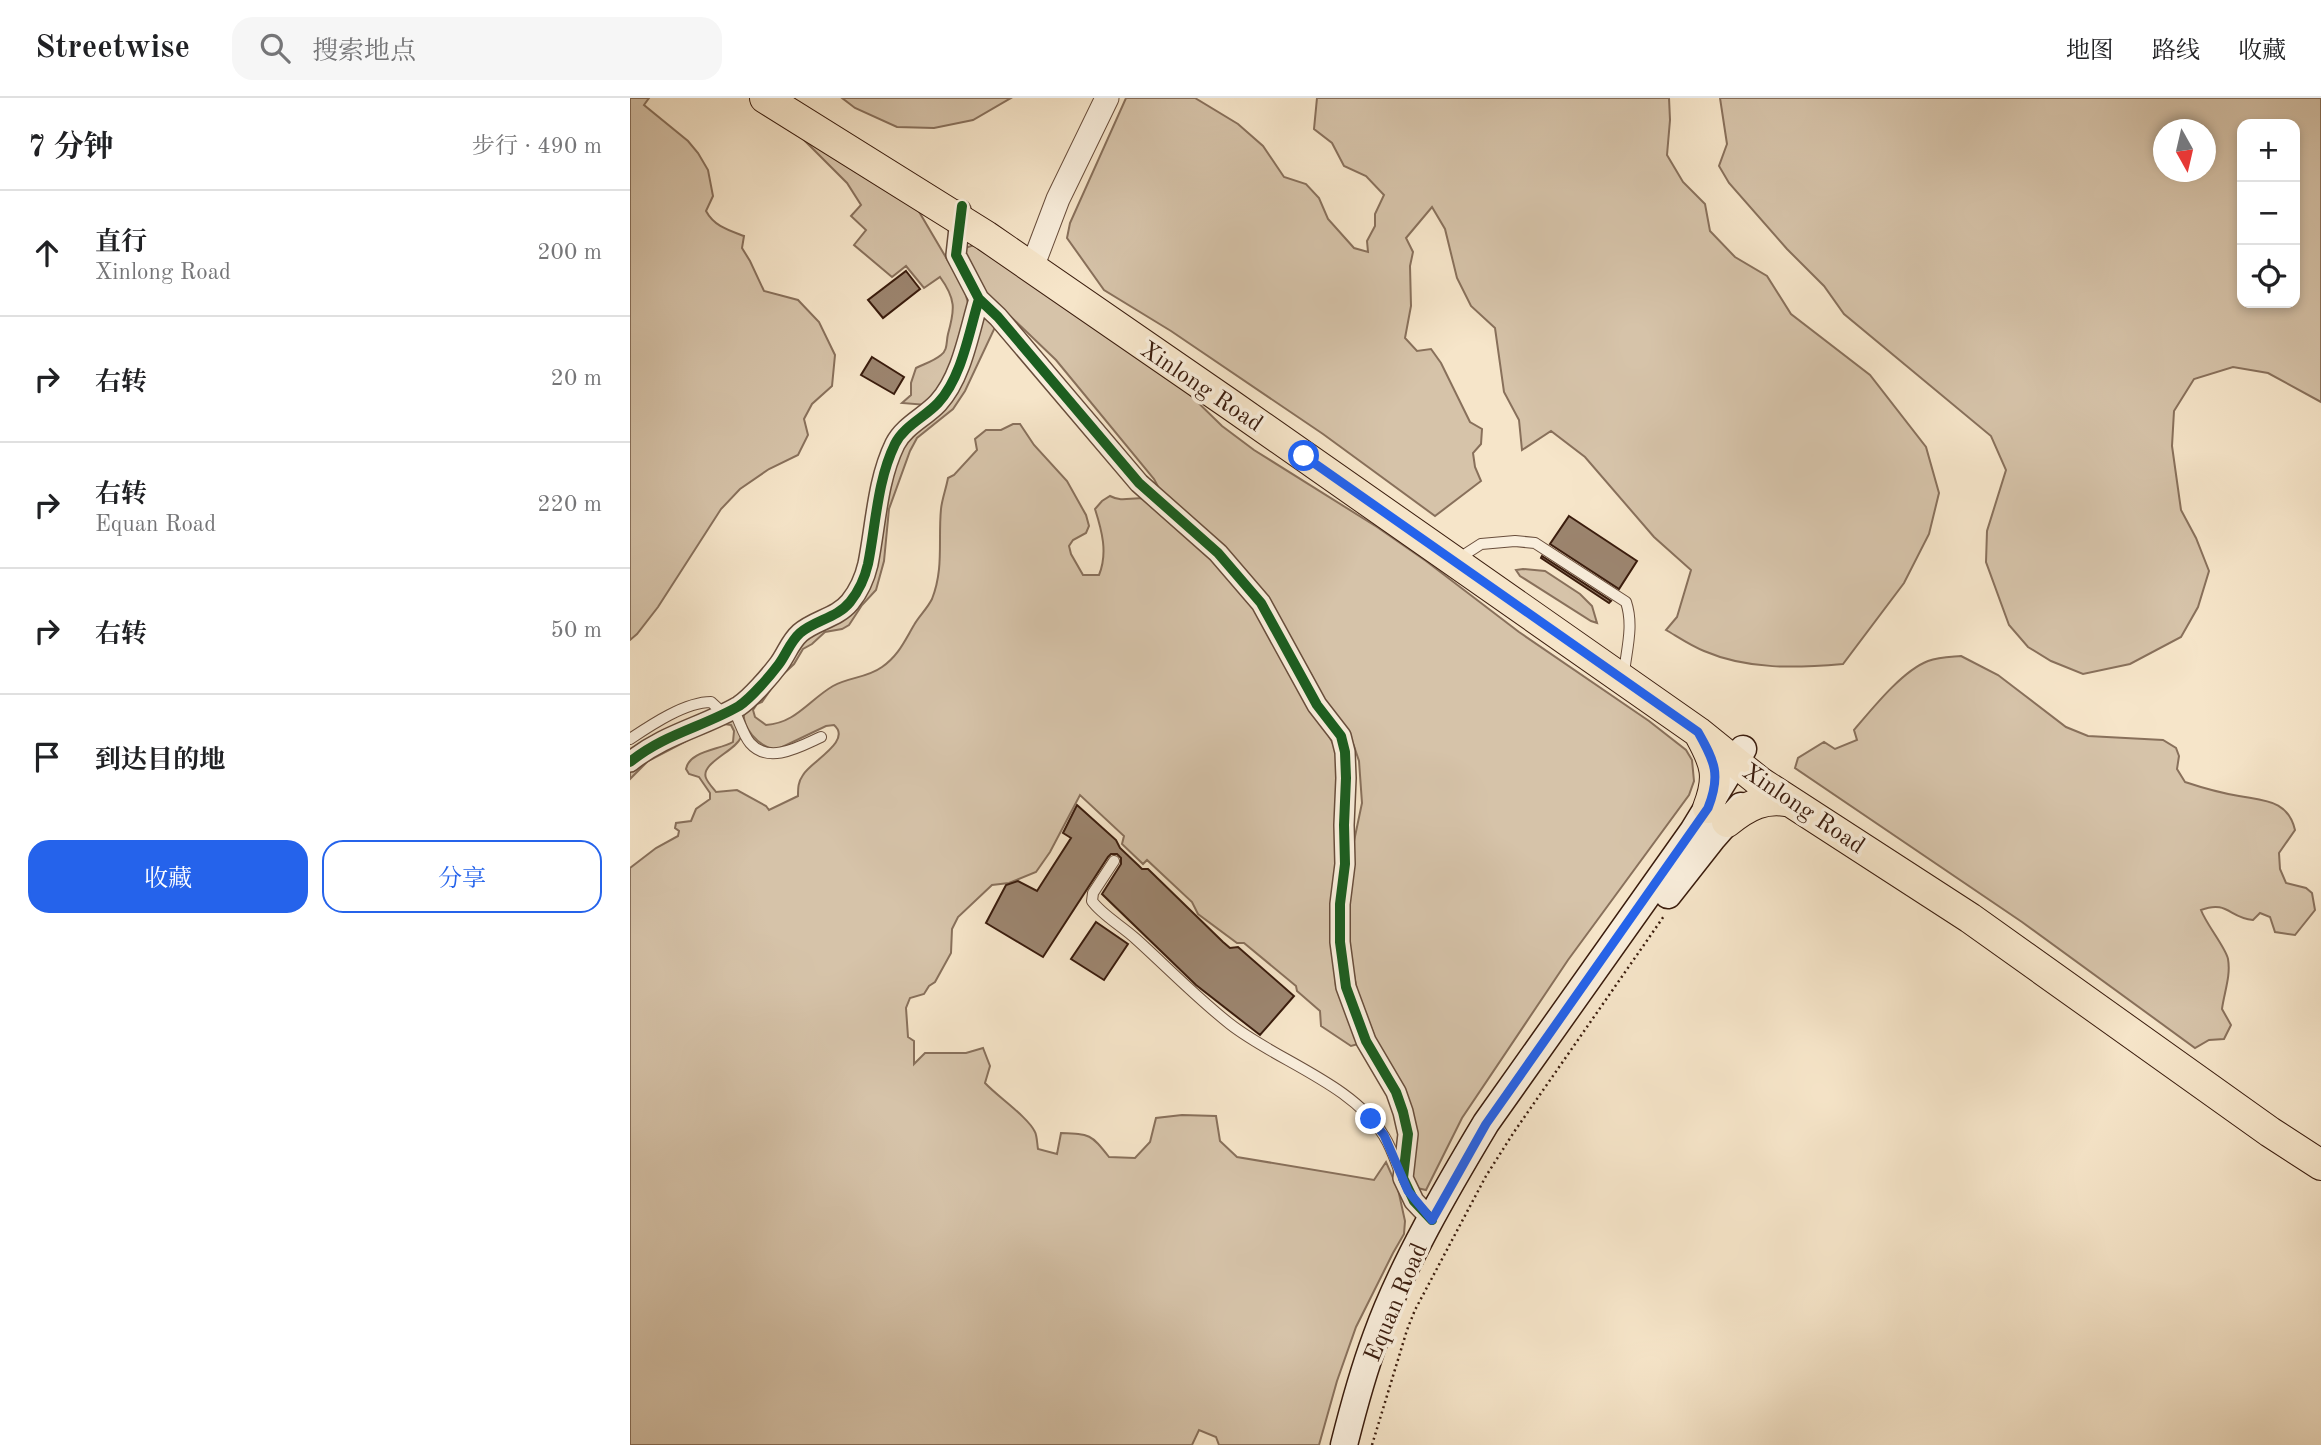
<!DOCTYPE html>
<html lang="zh">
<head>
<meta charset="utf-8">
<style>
	body { margin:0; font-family:"Old Standard TT","Noto Serif SC",serif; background:#f6f6f6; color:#202124 }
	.controls { position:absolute; right:21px; top:21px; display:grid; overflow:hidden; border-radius:14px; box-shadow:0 4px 10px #0003 }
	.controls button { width:63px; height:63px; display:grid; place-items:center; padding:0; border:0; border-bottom:2px solid #e0e0e0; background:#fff; color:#202124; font:35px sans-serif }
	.compass { position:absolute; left:1523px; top:21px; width:63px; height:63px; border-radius:50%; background:#fff; box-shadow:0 4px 10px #0003; rotate:172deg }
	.stop { position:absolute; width:21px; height:21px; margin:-16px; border:5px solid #2563eb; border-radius:50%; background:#fff }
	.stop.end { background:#2563eb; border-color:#fff; box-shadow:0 2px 7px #0008 }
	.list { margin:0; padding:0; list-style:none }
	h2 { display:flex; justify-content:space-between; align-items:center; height:91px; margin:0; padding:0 28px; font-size:30px }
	h2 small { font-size:23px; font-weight:400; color:#757577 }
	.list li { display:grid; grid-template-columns:46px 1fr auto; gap:21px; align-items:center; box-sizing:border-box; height:126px; padding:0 28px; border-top:2px solid #e0e0e0 }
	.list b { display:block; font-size:26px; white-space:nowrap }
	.list p { margin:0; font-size:23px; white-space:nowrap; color:#757577 }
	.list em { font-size:23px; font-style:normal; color:#757577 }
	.actions { display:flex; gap:14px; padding:21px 28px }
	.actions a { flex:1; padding:16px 0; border:2px solid #2563eb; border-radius:21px; text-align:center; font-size:24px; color:#2563eb }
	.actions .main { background:#2563eb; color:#fff }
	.icon { flex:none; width:38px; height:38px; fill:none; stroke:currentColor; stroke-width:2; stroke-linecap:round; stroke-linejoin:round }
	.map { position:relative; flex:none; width:1691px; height:1347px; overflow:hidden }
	header { display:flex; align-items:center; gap:42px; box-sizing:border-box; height:98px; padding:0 35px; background:#fff; border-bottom:2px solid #e0e0e0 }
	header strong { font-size:33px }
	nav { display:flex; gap:38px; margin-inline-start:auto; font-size:24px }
	.search { width:490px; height:63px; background:#f6f6f6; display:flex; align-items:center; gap:18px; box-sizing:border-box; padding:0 24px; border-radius:21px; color:#757577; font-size:26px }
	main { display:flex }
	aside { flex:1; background:#fff }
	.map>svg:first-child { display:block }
</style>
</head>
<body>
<header>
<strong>Streetwise</strong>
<div class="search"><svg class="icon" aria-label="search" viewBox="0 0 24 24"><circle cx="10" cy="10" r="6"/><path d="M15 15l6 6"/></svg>搜索地点</div>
<nav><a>地图</a><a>路线</a><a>收藏</a></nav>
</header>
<main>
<aside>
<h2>7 分钟<small>步行 · 490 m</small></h2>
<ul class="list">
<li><svg class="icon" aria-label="ahead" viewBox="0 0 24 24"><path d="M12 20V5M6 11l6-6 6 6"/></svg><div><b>直行</b><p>Xinlong Road</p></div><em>200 m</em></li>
<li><svg class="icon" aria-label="right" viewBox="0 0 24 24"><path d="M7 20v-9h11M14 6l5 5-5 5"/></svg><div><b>右转</b></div><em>20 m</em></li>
<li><svg class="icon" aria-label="right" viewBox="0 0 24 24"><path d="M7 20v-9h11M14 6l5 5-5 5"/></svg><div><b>右转</b><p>Equan Road</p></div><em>220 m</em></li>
<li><svg class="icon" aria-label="right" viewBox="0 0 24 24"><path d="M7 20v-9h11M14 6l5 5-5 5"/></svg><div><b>右转</b></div><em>50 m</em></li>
<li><svg class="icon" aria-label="arrive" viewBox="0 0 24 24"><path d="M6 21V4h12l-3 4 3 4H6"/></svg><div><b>到达目的地</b></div></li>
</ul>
<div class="actions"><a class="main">收藏</a><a>分享</a></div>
</aside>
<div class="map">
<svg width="1691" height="1347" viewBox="0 0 1691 1347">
	<rect width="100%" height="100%" fill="#f6e5c9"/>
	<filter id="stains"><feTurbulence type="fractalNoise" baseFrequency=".00286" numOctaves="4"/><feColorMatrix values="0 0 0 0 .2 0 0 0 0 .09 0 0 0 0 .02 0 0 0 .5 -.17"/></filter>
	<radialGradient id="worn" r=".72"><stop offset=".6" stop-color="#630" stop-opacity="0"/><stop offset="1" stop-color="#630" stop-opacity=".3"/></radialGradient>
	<!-- green -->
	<path fill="#d6c3a9" stroke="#88705b" stroke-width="2" fill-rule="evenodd" d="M0,0H19L14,7L58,43L68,55L78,72L83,98L76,113C84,128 98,132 114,138L112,150L120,163L134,193L168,202L189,224L205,257L202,288L182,306L174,321L178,337L168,357L139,371L110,391L91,411L28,509L7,536L0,542Z
		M212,0H381L343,22L304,30L267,29L225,10Z
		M496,0H565L608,26L633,48L654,79L676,86L689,100L698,121L724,150L738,154L737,143L745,128V116L754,97L736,78L714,68L702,45L684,31L687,0H1039L1040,22L1037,57L1053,84L1075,106L1080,133L1105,159L1137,178L1161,216L1240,277L1296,349L1309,395L1299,436L1274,485L1213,566C1166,570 1118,572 1074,553C1061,548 1048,539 1036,532L1047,519L1061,472L1024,439L955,359L921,333L892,352L889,322L874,294L865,230L841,208L827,180L815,131L802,109L776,140L783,154L780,168L781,208L775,240L787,253L801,251L811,265L840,324L852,331L851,346L843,355L845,369L851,383L805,418L693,336L541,233L474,192L437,140L440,125Z
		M1090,0H1691V304L1638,275L1603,269L1564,281L1544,313L1542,348L1551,412L1566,440L1579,473L1568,509L1551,539L1500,566L1453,576L1421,563L1398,549L1379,527L1356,464L1357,433L1376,372L1361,338L1214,216L1194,188L1157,151L1099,85L1089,68L1097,46ZM1612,26H1665V205H1612ZM1534,32H1576V74H1534Z
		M167,35L288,112L334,190L338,205L330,243L312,286L297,307L272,305L281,297V285L286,270C294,266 304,263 311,257C318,252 316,244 318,236C325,211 326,201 310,179L294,190L276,168L262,179L224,147L236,132L221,118L231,107L217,85Z
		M344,147L548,285L592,328L624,352L747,429L796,463L889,534L1019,623L1056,652L1062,662L1064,683L1059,697L938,862L832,1020L796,1092L787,1090L780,1084L753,961L727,892L718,848L716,823L723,748L732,705L729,663L724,648L718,635L691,598L681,576L655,535L531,394L524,381L426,262L357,196L334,160L335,150Z
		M354,212L367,225L335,293L323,311L287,340L280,353L259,411L254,463L246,492L232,507L219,527L212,531L195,534L182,546L173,551L164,566L148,581L132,604L127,606L123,612L125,619L136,627C166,625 179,602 203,588C219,579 237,580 252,569C268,558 274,544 284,527C289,518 297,511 302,501C314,471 308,442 311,411C312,401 316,391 318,380L324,377L347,352L345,341L356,332H371L383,326H390L404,347L437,383L456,417L459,428L456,435L443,442L439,448L441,456L453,477H469C478,455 472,433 465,411L472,403L480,398C493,405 503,398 517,401L585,461L623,503L658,559L710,659L709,737L701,809L702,838L706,889L728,946L721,948L691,928L690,913L667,893L666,888L614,845H607L568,816L562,804L517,762L513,766L492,746L494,738L450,697L420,754L406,774L379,785L362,787L328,819L322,831L321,855L305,884L299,888L294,896L280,900L276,910L278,939L284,943V966L295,955H336L353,950L360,968L355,985C368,999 398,1019 405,1034C407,1038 407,1045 408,1051L427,1056L431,1035C460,1036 461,1036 479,1059L505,1060L520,1044L526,1020L552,1017L586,1018L590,1043L607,1059L744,1082L756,1064L768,1091L775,1123L774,1136L763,1155L726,1229L707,1283L689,1347H589L586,1339L569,1332L562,1347H0V770L26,750L48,738L49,733L45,730L46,725L61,723L66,711L80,701V695L69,679L59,676L56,671C59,653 89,652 103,644L104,633L101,627L94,626L83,629L18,663L0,681V670L35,644L99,619L104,621L111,639C106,653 70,665 76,680C78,685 83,690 86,694L107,692L136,708L139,712L168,698C168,690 168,684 173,677C180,664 223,643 204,627L196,628L146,652C128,648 111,630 114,611L156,565L165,549L171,542L187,531L214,519L231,499L245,470L249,437L266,358L277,341L318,304L332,278Z
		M893,471L915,473L950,496L962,508L967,525L961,523L890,478L886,472Z
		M1331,558L1368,577L1436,629L1458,638L1533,642L1546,650L1549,658L1547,671L1555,684C1573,690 1591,695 1609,698C1635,703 1658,702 1665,732L1649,755L1650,771L1656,785L1676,790L1682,795L1685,812L1665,837L1645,834L1640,819L1630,815L1623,822C1599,820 1598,802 1571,812C1576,826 1596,850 1598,861C1601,878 1594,895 1592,911L1601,927L1594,941L1579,942L1565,950L1392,824L1165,670L1168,660L1194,644L1205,651L1227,642L1224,632C1242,611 1272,573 1298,563C1309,559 1320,559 1331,558Z"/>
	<!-- building -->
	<path fill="#9c856f" stroke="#3a1c0d" stroke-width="2" d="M276,173L290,191L253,220L238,202Z
		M242,259L274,279L264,296L231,277Z
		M939,418L1007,463L989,491L920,446Z
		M912,458L981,503L979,505L911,460Z
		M447,707L486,742L490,750L508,767L512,771H518L593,844L600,850L608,849L664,898L630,937L566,887L472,796L491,766V760L487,756H481L478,759L413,859L356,825L376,787L388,783L407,793L441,740L433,735Z
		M466,824L498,846L474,882L441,861Z"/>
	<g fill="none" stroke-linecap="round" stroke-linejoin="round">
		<!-- service casing -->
		<g stroke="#694e3c" stroke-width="12">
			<path id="service" d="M837,455L851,446L885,443L905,445L996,504C1003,525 998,546 995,567
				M103,611C109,621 113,637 120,645C139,667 171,648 191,639
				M0,641C21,627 55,604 81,604L93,615
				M484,763L463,795L462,803C472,817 492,828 506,841C537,869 567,900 600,926C647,963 723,986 754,1038C761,1049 765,1061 769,1072"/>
		</g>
		<!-- minor casing -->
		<g stroke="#694e3c" stroke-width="22">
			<path id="minor" d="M349,201L368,219L509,385L588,455L631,505L687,607L711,638L715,654L716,680L714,727L715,766L710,806V844L716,889L736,943L766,994L773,1014L778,1036L773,1080L784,1103L802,1122
				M0,664C34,636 73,629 109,608C121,600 140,578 149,566C157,555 160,544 170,535C185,522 207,520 220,504C228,494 235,479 238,466C246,426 247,383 265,346C274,328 295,319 308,305C332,279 339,234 349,201L326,157L331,112"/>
		</g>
		<!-- tertiary casing -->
		<g stroke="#694e3c" stroke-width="25">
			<path id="tertiary" d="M406,159L428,101L477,0"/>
		</g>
		<!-- secondary casing -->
		<g stroke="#3a1c0d" stroke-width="29">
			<path id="secondary" d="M1038,797L1082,741L1111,708
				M714,1347C723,1311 733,1274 746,1239C771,1169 817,1090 856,1025L1063,733L1113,651"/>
		</g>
		<!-- primary casing -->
		<g stroke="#3a1c0d" stroke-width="32">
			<path id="primary" d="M135,0L356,138L601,307L1068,634L1130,684L1340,820L1640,1034L1691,1067
				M1070,637C1086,666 1090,679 1078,710
				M1097,724C1117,708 1135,698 1161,704"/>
		</g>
		<!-- path -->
		<path stroke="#3a1c0d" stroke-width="2.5" stroke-dasharray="2 3.5" stroke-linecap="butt" d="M742,1347L777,1232L785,1212L856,1078L884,1034L1034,818"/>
		<!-- service -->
		<use href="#service" stroke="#f9eedc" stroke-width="10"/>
		<!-- minor -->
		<use href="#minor" stroke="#f9eedc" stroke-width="19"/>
		<!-- tertiary -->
		<use href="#tertiary" stroke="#f9eedc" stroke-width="23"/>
		<!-- secondary -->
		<use href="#secondary" stroke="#f9eedc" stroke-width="26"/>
		<!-- primary -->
		<use href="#primary" stroke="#f6e5c9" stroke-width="30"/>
		<!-- cycleway casing -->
		<g stroke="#f9eedc" stroke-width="15">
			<path id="cycleway" d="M349,201L368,219L509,385L588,455L631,505L687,607L711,638L715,654L716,680L714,727L715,766L710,806V844L716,889L736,943L766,994L773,1014L778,1036L773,1080L784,1103L802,1122
				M0,664C34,636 73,629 109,608C121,600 140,578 149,566C157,555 160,544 170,535C185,522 207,520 220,504C228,494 235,479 238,466C246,426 247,383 265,346C274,328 295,319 308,305C332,279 339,234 349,201L326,157L332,108"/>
		</g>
		<!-- cycleway -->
		<use href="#cycleway" stroke="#1b5e20" stroke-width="10"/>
	</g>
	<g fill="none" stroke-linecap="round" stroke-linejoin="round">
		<!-- route -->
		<path stroke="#2563eb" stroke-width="9" d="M674,358L1068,634C1085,664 1091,677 1078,710L856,1026L802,1122L778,1093L754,1037L741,1021"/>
	</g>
	<g text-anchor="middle" stroke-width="7" stroke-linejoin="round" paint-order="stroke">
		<!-- street labels -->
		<g font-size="24" fill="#3a1c0d" stroke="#f9eedc">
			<text transform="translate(572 288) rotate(34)" y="8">Xinlong Road</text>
			<text transform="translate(1174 710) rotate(34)" y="8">Xinlong Road</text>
			<text transform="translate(765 1204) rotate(-67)" y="8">Equan Road</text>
		</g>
	</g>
	<rect width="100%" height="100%" filter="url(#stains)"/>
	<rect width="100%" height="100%" fill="url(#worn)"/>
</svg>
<div class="controls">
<button>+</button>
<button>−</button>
<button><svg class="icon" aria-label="locate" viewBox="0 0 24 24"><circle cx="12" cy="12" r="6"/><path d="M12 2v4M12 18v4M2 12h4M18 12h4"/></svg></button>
</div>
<svg class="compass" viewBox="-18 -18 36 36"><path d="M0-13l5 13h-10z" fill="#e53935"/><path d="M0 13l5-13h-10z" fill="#757577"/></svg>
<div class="stop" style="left:674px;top:358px"></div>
<div class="stop end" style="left:741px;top:1021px"></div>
</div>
</main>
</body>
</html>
